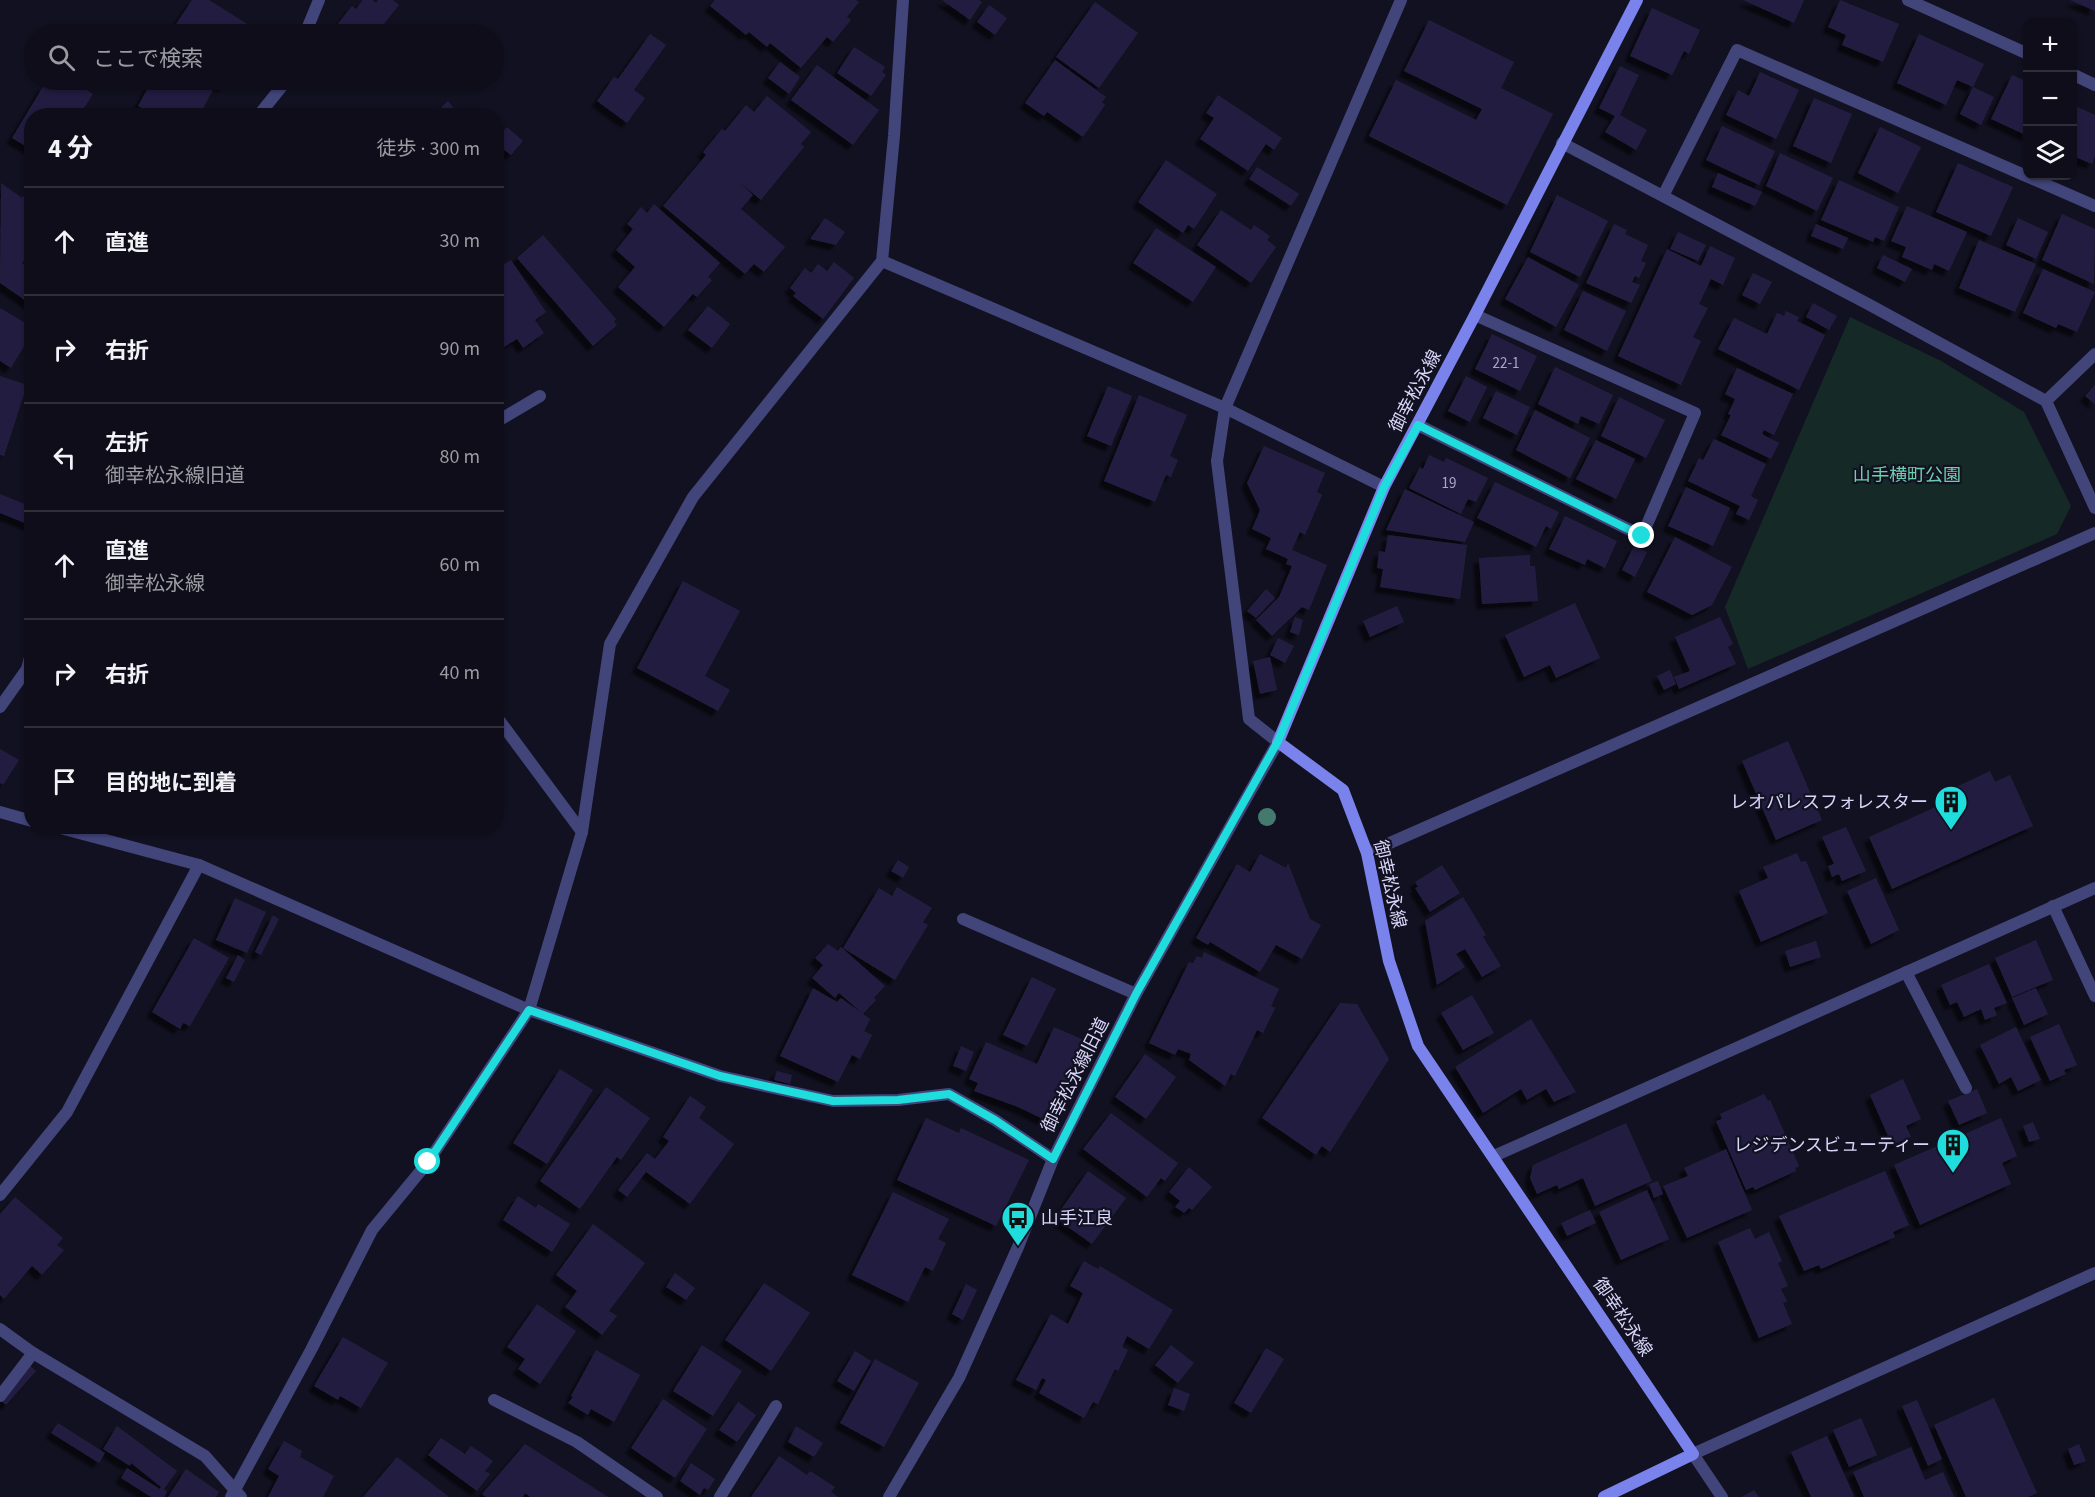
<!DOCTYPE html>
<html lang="ja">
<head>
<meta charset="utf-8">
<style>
	body { margin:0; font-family:"Source Sans 3","Noto Sans JP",sans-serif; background:#1c1b26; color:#f1f3f6 }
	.controls { position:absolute; right:18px; top:18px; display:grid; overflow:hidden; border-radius:12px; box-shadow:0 2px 4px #0004 }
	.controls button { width:54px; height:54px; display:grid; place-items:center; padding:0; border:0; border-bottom:2px solid #2e2d38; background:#0e0d19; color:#f1f3f6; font:30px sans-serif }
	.stop { position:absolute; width:18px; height:18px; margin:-14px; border:4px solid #1fdcdd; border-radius:50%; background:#fff }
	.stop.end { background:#1fdcdd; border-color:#fff; box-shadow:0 2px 6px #0008 }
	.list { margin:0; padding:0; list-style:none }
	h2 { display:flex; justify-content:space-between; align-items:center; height:78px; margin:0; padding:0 24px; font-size:26px }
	h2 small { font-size:20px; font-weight:400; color:#9b9ca2 }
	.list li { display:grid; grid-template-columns:39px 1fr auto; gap:18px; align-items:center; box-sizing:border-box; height:108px; padding:0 24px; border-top:2px solid #2e2d38 }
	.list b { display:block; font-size:22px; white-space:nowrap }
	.list p { margin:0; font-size:20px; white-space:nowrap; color:#9b9ca2 }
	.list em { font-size:20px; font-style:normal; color:#9b9ca2 }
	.icon { flex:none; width:33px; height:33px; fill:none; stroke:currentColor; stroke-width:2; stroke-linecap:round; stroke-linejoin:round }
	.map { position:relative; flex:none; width:2095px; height:1497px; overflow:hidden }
	.search { position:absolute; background:#0e0d19; box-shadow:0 2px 4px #0004; left:24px; top:24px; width:480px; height:66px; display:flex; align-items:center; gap:15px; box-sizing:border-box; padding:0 21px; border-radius:33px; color:#9b9ca2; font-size:22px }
	.panel { position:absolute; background:#0e0d19; box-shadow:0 2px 4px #0004; left:24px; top:108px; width:480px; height:726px; border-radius:24px }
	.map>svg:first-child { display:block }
</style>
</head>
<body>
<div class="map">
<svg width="2095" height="1497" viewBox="0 0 2095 1497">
	<defs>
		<filter id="shadow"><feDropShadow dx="-5.5" dy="5.5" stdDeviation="1.5" flood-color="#0009"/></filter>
	</defs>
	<rect width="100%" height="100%" fill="#121121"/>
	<!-- green -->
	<path fill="#152a27" d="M1850,317L1941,361L2024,412L2071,506L2057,534L1748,669L1725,607Z"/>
	<!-- building -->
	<path fill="#231f3f" filter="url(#shadow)" d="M192,0H209L263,34H186L174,27Z
		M363,0H372L376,3L378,0H393L399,5L376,34H335L340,29L336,26L352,6L356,9Z
		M715,0H856L859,2L847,17L851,20L833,42L827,37L801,68L770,43L767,47L749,32L746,35L710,6Z
		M942,0H979L982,2L970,20Z
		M1743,0H1804L1794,23Z
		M1840,0L1899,24L1883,62L1842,45L1846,35L1828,27Z
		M2070,0H2095V11Z
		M1095,2L1138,33L1099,88L1056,57Z
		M989,5L1007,18L995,35L977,22Z
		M1652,8L1700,30L1689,54L1684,51L1672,75L1630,56Z
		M1429,20L1514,62L1501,88L1553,114L1507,205L1369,136L1396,80L1476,120L1482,109L1404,71Z
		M650,34L666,45L634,90L645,98L627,123L597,101L614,77L618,79Z
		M1919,34L1984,64L1973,87L1957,80L1946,105L1897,83Z
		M854,47L885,67L882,72L886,75L871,96L837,73Z
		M1055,60L1106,97L1102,102L1105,105L1083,137L1047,112L1044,116L1025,103Z
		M780,62L800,77L789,94L768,78Z
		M817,65L879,110L853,145L791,100Z
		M1620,66L1639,75L1620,115L1647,130L1636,150L1605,132L1615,116L1599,108Z
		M1760,72L1799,90L1776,139L1726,115L1738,90L1749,96Z
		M2012,75L2028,82V136L1991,119Z
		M54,80H71L93,94L84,108L87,110L84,116H32V150L12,138L44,85L49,87Z
		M152,80H228L224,87L216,84L199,116H178L167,110L165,116H158L138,106Z
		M1973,87L1994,97L1981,125L1960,114Z
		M1218,95L1282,138L1274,150L1266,144L1248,171L1200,139L1214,118L1206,113Z
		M767,96L811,132L801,144L804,147L761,200L739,182L753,195L741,209L785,247L764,272L754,264L745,274L663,206L706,155L703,152L722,129L725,131L746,105L754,112Z
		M1814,98L1852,114L1831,163L1793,146Z
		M448,101L460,116H432Z
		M2073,105L2095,115V156L2092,164L2073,156Z
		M1722,126L1775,151L1759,185L1706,160Z
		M507,127L523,141L511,155L496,144V140Z
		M1880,127L1921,147L1898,193L1858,173Z
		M1780,153L1833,178L1817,211L1766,186Z
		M1166,160L1217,194L1194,229L1188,225L1183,233L1138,202Z
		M1958,163L2013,187L1991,236L1936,212Z
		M1257,167L1299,194L1291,206L1249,179Z
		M1718,173L1762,192L1755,206L1712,187Z
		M1839,180L1899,207L1884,241L1875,237L1873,242L1821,220Z
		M1,183L22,198L23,196L32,202V257L29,255L22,263L32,270V305L0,283Z
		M1557,195L1608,221L1580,277L1530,252Z
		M654,204L720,263L708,277L712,280L697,297L693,294L664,327L618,287L635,267L616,250L633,229L627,224L641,207L647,213Z
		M1907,206L1967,232L1949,271L1934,264L1932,270L1902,257L1906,247L1891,241Z
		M1221,210L1251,230L1254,225L1270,236L1267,240L1276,247L1251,283L1197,245Z
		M2062,214L2095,229L2094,284L2042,260Z
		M825,218L845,232L836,245L810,239Z
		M2018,218L2048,232L2036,259L2006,245Z
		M1614,224L1627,230L1625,234L1648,245L1641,261L1646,263L1639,278L1635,276L1632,282L1640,285L1631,303L1586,283Z
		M1816,224L1848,238L1843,249L1811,236Z
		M1156,228L1216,267L1193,302L1133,263Z
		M1678,232L1706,245L1698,261L1670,249Z
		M543,235L616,319L614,322L617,325L593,346L517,258Z
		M1979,240L2036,264L2015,312L1959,288Z
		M1710,246L1735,258L1723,285L1711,279L1699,304L1708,308L1693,337L1701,341L1681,385L1618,356L1667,249L1701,266Z
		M1883,255L1912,269L1905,282L1877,268Z
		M1528,257L1579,285L1556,327L1505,299Z
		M511,260L546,312L535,320L544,333L523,348L517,339L496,352V269Z
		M834,262L854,278L823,319L793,296L796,293L790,288L805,268L811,273L818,264L827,271Z
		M2043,269L2095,292L2077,332L2058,324L2056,328L2023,313Z
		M1753,273L1772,282L1760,304L1742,295Z
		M1583,291L1626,311L1607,351L1564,330Z
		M1813,303L1837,316L1829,330L1806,317Z
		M708,306L730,324L712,348L688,330Z
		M0,308L32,327V333L11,368L0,361Z
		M1786,311L1799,317L1797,321L1825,335L1799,390L1718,349L1734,318L1767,334L1777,313L1784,316Z
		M1492,334L1537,356L1520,391L1475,369Z
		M1555,367L1613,395L1599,424L1581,416L1578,424L1538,404Z
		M1737,368L1793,394L1774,435L1764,430L1762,434L1779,443L1771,459L1721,435L1731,415L1728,414L1735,399L1725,394Z
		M0,376L27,385L4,456L0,455Z
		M1466,376L1487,387L1470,422L1448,411Z
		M2095,385V404L2085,396Z
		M1108,386L1132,396L1111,446L1087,436Z
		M1496,391L1530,407L1517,435L1483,418Z
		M1139,395L1187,415L1170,456L1178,460L1171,477L1166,475L1155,502L1104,481Z
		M1619,397L1665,420L1646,458L1601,436Z
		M1535,410L1590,438L1570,478L1516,450Z
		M1714,439L1766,464L1751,496L1758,500L1749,520L1736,514L1740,506L1688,481L1699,458L1703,460Z
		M1596,440L1635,459L1616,499L1576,479Z
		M1264,446L1325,473L1317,492L1322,495L1305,535L1300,532L1292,550L1327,565L1309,610L1302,607L1272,636L1256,620L1279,597L1292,566L1286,564L1288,559L1266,549L1271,538L1252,529L1260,510L1247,483Z
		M1429,455L1444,462L1446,458L1488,478L1476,502L1468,499L1461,514L1409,488L1420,467L1423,469Z
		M1495,482L1559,512L1551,529L1546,526L1536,547L1477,518Z
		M1686,487L1730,508L1713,546L1668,526Z
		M1405,489L1474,522L1465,542L1386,530Z
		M0,494L32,507V526L0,513Z
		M1565,516L1617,541L1605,568L1587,559L1585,565L1549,549Z
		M1388,535L1467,545L1460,599L1380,587L1383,569L1377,568L1379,551L1385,552Z
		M1675,537L1732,567L1712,605L1692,615L1647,592Z
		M1634,546L1647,552L1635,577L1622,570Z
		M1530,555V566H1535L1538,601L1482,604L1479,558Z
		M683,581L740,611L705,676L730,690L718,711L637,668Z
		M1266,589L1275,598L1256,618L1247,611Z
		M1575,603L1600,658L1556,678L1550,665L1524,677L1505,635Z
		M1397,606L1404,622L1370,637L1363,621Z
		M1295,617L1303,620L1299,635L1290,632Z
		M1720,617L1733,644L1728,647L1736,664L1679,689L1674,677L1690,671L1675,637Z
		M1278,638L1294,646L1285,663L1270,655Z
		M1270,657L1277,690L1260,694L1253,661Z
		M1670,670L1676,684L1664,690L1657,676Z
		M1788,741L1822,820L1776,840L1742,761Z
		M0,749L19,760L3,785L0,783Z
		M1990,771L1995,782L2010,775L2033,826L1892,889L1869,837L1956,798L1952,789Z
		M1846,827L1866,871L1842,881L1839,874L1832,877L1828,866L1834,864L1822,837Z
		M1797,853L1801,862L1806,861L1828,913L1761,942L1739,891L1768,878L1763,867Z
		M1260,854L1286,868L1288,863L1310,919L1321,925L1302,959L1276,945L1260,972L1210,942L1208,945L1196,938L1237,864L1250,872Z
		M898,860L909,867L903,878L891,871Z
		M1442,865L1460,893L1430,912L1415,888L1418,887L1415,882Z
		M1876,878L1899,930L1871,944L1847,891Z
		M897,887L932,908L923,922L928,925L895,980L843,948L879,888L892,896Z
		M1463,897L1486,935L1483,937L1501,966L1482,977L1465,949L1456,954L1465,967L1437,985L1425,921Z
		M235,898L266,912L247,953L216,940Z
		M273,915L279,919L261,955L255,952Z
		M194,938L229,958L190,1026L183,1023L180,1029L152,1012Z
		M2036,940L2053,980L2012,997L1995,958Z
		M1816,941L1821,957L1790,967L1785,951Z
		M828,944L838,951L841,947L885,986L874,998L876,1000L863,1014L839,993L835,998L812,978L823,965L815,958Z
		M1204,952L1279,989L1271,1006L1275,1008L1263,1033L1257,1030L1235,1076L1231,1074L1225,1086L1189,1060L1191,1054L1178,1049L1175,1055L1149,1043L1189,962L1193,963L1197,956L1202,958Z
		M238,955L245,960L234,982L226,978Z
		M1989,964L2007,1003L1994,1008L1997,1015L1985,1020L1981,1009L1964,1017L1957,1002L1950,1005L1941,985Z
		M1032,977L1056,989L1027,1046L1003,1035Z
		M813,988L837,1002L841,998L870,1019L864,1031L872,1035L860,1059L852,1055L838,1082L780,1056Z
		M2036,988L2048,1014L2024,1025L2012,998Z
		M1472,995L1494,1033L1463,1050L1441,1013Z
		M1340,1003L1357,1004L1389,1059L1330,1152L1322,1146L1316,1155L1262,1118Z
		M1531,1019L1576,1092L1554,1102L1546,1089L1527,1100L1521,1089L1483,1113L1455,1067Z
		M2059,1024L2077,1065L2064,1070L2066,1074L2050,1081L2030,1037Z
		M1054,1027L1086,1041L1049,1122L1018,1107L974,1091L978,1083L969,1079L986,1042L1037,1064Z
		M2016,1027L2041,1080L2018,1091L2011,1077L1999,1084L1980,1045Z
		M961,1046L974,1052L966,1071L953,1066Z
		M1145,1054L1176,1077L1146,1119L1115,1097Z
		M560,1069L593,1090L547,1164L513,1143Z
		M777,1071L792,1075L790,1084L774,1080Z
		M1903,1079L1921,1119L1906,1126L1911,1137L1892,1145L1870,1095Z
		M606,1087L650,1118L621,1160L617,1157L580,1209L540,1181Z
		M1977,1089L1987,1113L1959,1125L1948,1101Z
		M1764,1094L1768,1101L1770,1100L1799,1166L1795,1168L1796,1171L1755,1190L1753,1187L1746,1190L1716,1121L1722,1119L1720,1114Z
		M690,1096L706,1107L699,1118L734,1144L690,1204L646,1172L627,1197L618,1190L647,1153L655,1159L669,1141L663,1137Z
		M1111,1113L1178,1163L1165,1181L1161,1178L1147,1197L1083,1149Z
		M926,1118L959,1133L961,1128L1029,1160L996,1226L897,1180Z
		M2001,1118L2017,1156L2002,1163L2011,1184L1920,1225L1894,1165Z
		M2033,1122L2040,1139L2029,1142L2023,1126Z
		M1626,1123L1652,1181L1595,1206L1583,1178L1559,1189L1557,1185L1537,1194L1530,1178L1533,1165Z
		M1726,1149L1752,1210L1687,1238L1663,1186L1688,1176L1684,1168Z
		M1189,1167L1212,1187L1192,1210L1189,1208L1184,1213L1175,1207L1180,1201L1169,1192Z
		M1088,1171L1126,1198L1092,1244L1055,1218Z
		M1885,1171L1909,1225L1893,1232L1895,1237L1821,1269L1819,1265L1804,1271L1779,1216Z
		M1658,1181L1663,1194L1654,1198L1649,1184Z
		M1647,1190L1669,1239L1621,1260L1599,1212Z
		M893,1192L949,1219L938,1239L946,1243L933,1271L925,1267L908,1302L852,1275Z
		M518,1196L536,1208L538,1204L570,1224L552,1252L503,1220Z
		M15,1197L63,1238L57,1245L64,1250L42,1275L32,1266L4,1299L0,1295V1214Z
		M1590,1210L1596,1223L1567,1236L1561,1223Z
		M593,1224L645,1263L609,1311L617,1316L602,1335L565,1307L577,1291L556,1275Z
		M1750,1228L1755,1239L1769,1232L1782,1261L1778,1263L1788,1286L1781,1289L1787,1301L1783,1303L1792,1324L1759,1338L1718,1242Z
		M1084,1261L1098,1269L1100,1266L1173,1310L1149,1349L1127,1336L1122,1347L1128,1350L1118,1371L1115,1369L1098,1404L1093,1402L1084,1418L1039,1393L1046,1380L1042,1378L1036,1390L1016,1380L1051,1314L1068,1324L1083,1293L1070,1286Z
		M675,1273L695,1288L686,1300L666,1287Z
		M764,1283L810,1313L771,1371L725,1340Z
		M966,1284L977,1290L963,1320L952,1314Z
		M537,1304L576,1331L540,1384L518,1369L525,1359L507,1347Z
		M343,1337L388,1363L361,1408L340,1396L338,1400L314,1386Z
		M702,1345L742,1371L713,1416L673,1391Z
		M1171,1345L1194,1363L1178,1383L1155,1365Z
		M1266,1348L1284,1359L1251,1413L1234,1403Z
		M596,1350L640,1375L614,1422L591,1409L588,1415L568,1403L573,1397L571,1396Z
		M855,1351L871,1361L854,1391L837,1381Z
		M875,1359L919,1383L884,1447L840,1423Z
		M28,1364L36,1371L6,1405L0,1400Z
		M1174,1388L1190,1394L1184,1411L1168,1405Z
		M1994,1398L2037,1493L2028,1497H1966L1934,1425Z
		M663,1399L707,1429L675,1478L631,1448Z
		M1917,1400L1942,1459L1928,1466L1902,1406Z
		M738,1402L756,1415L737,1442L719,1430Z
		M1861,1418L1877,1455L1849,1467L1833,1430Z
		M58,1423L105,1453L99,1463L51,1433Z
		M117,1426L177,1471L164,1489L167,1492L164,1497H151L121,1478L127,1468L160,1489L161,1487L131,1463L130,1466L103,1449Z
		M796,1426L823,1443L814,1457L788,1442Z
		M1827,1436L1854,1496L1852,1497H1811L1791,1452Z
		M441,1438L465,1454L471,1446L493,1461L485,1471L490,1474L477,1491L428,1455Z
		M284,1441L302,1451L300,1457L334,1476L323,1497H268L279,1476L268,1469Z
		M525,1444L608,1497H530L525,1493L523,1497H486L482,1494Z
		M2079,1444L2086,1461L2074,1465L2068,1449Z
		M1911,1447L1925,1480L1943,1472L1954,1497H1864L1853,1472Z
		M779,1456L807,1475L810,1471L835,1487L831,1492L838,1497H751Z
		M397,1457L449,1497H363Z
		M691,1463L715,1479L708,1490L704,1488L700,1495L680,1481Z
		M186,1469L219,1492L216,1497H168Z
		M1754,1490L1759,1497H1742Z"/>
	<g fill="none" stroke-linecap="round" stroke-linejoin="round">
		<!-- service -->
		<path stroke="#42457a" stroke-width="12" d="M1225,408L1384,487
			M496,422L540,396
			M1418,425L1642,536L1695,413L1475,315
			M496,716L582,832
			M2053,906L2095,996
			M963,919L1136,994
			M1906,972L1966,1088
			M0,1195L67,1112L199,865
			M0,1396L33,1353
			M494,1400L577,1442L657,1497
			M231,1497L311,1350L372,1230L428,1162L529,1010
			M720,1497L776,1406"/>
		<!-- minor -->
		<path stroke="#42457a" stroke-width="12" d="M903,0L894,136L882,261L1225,408
			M1908,0L2028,54
			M305,34L319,0
			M2072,74L2095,85
			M258,116L287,80
			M1562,143L1868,304L2046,401L2095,508
			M1663,196L1737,50L2095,206
			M2046,401L2095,354
			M0,707L27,669L32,650
			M0,812L32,821
			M53,826L199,865L529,1010L720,1076L833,1101L898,1100L949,1094L995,1120L1053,1159
			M1367,853L2095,533
			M529,1010L582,832L610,644L693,497L882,261
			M1494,1156L2095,888
			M0,1329L33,1353L205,1456L241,1497
			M1693,1454L1722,1497
			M889,1497L959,1378L1018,1247L1053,1159L1136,994L1278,742L1249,719L1217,461L1225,408L1401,0"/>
		<!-- tertiary -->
		<path stroke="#42457a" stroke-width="12" d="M1693,1454L2095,1273"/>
		<!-- secondary -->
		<path stroke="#7a83ec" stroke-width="12" d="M1604,1497L1693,1454L1418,1046L1389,961L1367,853L1343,790L1278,742L1384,487L1475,315L1637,0"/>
	</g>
	<!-- trees -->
	<circle fill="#447a6e" cx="1267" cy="817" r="9"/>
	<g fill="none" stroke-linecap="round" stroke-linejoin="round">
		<!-- route -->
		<path stroke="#1fdcdd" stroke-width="8" d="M428,1162L529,1010L720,1076L833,1101L898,1100L949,1094L995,1120L1053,1159L1136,994L1278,741L1384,487L1418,425L1642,536"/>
	</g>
	<!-- icons -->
	<defs>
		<g id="building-pin" transform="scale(1.725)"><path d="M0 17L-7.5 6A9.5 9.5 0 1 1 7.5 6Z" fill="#1fdcdd" stroke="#121121"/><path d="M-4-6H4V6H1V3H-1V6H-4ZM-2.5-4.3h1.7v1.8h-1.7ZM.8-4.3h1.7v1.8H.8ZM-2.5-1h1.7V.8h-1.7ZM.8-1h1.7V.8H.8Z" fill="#111"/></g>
		<g id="bus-pin" transform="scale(1.725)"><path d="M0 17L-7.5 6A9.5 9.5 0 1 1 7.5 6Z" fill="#1fdcdd" stroke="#121121"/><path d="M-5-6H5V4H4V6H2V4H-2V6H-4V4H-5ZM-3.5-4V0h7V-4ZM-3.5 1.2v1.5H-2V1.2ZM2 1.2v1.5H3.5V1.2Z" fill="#111"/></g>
	</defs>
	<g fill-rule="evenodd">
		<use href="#building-pin" x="1951" y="802"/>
		<use href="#building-pin" x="1953" y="1145"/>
		<use href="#bus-pin" x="1018" y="1218"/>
	</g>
	<g text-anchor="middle" stroke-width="4.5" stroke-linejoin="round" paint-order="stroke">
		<!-- number labels -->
		<g font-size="15" fill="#aaa8ca">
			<text x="1506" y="368">22-1</text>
			<text x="1449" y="488">19</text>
		</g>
		<!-- street labels -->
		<g font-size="18" fill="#d7d6f9" stroke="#121121">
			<text transform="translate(1415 391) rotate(-62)" y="6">御幸松永線</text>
			<text transform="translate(1390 884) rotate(77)" y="6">御幸松永線</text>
			<text transform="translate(1075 1075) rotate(-63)" y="6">御幸松永線旧道</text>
			<text transform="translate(1623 1317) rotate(56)" y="6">御幸松永線</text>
		</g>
		<!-- park labels -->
		<g font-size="18" fill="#6dcfad" stroke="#121121">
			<text x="1907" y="481">山手横町公園</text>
		</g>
		<!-- poi labels -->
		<g font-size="18" fill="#d7d6f9" stroke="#121121" text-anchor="end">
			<text x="1928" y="808">レオパレスフォレスター</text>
			<text x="1930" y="1151">レジデンスビューティー</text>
			<text x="1041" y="1224" text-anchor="start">山手江良</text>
		</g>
	</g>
</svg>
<div class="controls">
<button>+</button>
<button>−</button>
<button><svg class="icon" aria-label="layers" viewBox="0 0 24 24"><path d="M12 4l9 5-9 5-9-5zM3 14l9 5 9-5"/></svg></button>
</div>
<div class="stop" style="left:428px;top:1162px"></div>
<div class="stop end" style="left:1642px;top:536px"></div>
<div class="search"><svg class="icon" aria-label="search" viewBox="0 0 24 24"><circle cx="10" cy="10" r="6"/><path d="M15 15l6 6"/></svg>ここで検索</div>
<section class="panel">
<h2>4 分<small>徒歩 · 300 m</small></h2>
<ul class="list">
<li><svg class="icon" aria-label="ahead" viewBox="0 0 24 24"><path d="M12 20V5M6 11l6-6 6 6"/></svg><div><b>直進</b></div><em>30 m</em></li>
<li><svg class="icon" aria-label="right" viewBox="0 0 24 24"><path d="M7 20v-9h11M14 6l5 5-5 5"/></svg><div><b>右折</b></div><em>90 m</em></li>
<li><svg class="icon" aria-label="left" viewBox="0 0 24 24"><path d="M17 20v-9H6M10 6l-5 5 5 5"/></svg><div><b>左折</b><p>御幸松永線旧道</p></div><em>80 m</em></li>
<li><svg class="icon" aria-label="ahead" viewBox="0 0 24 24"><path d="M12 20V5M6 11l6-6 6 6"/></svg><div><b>直進</b><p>御幸松永線</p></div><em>60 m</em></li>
<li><svg class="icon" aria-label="right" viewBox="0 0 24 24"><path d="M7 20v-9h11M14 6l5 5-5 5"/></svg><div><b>右折</b></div><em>40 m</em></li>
<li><svg class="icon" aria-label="arrive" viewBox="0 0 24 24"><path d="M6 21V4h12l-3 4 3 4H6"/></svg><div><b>目的地に到着</b></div></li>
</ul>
</section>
</div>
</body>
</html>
